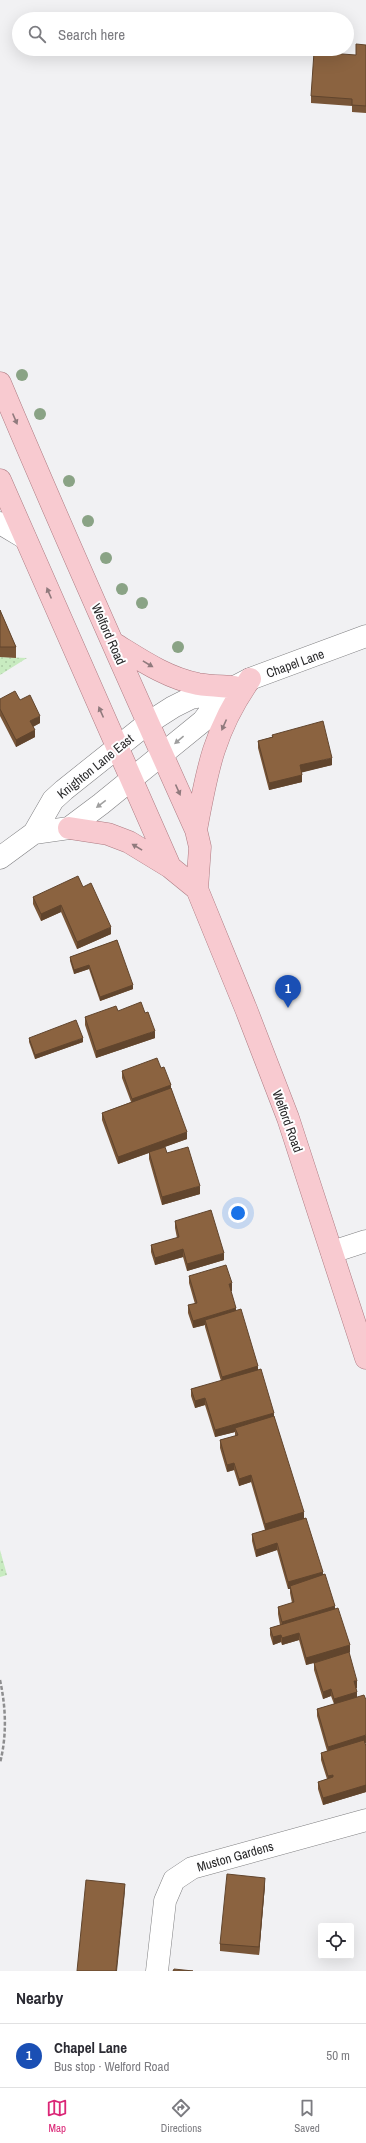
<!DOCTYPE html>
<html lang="en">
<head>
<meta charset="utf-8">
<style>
	body { margin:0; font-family:"Archivo Narrow",sans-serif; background:#f2f2f3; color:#2b2b33 }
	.controls { position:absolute; right:12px; bottom:12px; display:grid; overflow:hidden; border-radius:4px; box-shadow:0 4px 16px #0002 }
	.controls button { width:36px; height:36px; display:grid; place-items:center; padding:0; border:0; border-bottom:1px solid #e1e1e2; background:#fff; color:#2b2b33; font:20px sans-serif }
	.you { position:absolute; left:238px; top:1213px; width:14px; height:14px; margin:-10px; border:3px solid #fff; border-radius:50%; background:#1a73e8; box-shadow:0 0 0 6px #1a73e833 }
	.badge { display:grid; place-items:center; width:26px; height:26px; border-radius:50%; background:#db2777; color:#fff; font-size:13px; font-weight:700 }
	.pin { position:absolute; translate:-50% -33px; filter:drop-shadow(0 1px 2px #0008) }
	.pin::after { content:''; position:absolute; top:21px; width:14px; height:12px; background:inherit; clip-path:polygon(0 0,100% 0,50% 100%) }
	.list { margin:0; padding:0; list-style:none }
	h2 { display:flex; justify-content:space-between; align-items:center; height:52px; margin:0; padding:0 16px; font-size:17px }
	h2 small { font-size:13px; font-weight:400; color:#7c7c81 }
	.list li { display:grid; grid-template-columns:26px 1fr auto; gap:12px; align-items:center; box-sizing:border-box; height:64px; padding:0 16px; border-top:1px solid #e1e1e2 }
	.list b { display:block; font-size:15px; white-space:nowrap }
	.list p { margin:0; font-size:13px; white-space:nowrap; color:#7c7c81 }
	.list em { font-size:13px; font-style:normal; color:#7c7c81 }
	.icon { flex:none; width:22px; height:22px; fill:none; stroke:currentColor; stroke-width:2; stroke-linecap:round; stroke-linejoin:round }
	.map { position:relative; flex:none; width:366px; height:1971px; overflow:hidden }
	.search { position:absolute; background:#fff; box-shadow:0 4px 16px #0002; left:12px; right:12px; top:12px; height:44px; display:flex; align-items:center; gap:10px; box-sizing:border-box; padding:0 14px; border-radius:22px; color:#7c7c81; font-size:15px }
	.sheet { height:116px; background:#fff }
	nav { display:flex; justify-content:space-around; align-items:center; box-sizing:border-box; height:56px; border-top:1px solid #e1e1e2; background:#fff; font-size:11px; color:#7c7c81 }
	nav a { display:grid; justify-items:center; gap:2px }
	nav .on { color:#db2777 }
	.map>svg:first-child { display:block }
</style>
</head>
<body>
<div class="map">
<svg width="366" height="1971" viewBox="0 0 366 1971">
	<defs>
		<pattern id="grass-dots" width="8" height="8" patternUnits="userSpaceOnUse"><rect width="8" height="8" fill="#c8ebc0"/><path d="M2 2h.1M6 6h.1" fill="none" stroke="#accaa5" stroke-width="1.8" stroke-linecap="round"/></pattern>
	</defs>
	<rect width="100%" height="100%" fill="#f1f1f3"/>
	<!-- grass -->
	<path fill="url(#grass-dots)" d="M0,657L27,658L0,675Z
		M0,1550L7,1575L0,1577Z"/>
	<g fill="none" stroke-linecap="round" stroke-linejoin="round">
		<!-- minor casing -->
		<g stroke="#7f7f81" stroke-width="23">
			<path id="minor" d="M0,523L25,538
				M332,1252L366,1241
				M157,1971L165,1901L174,1880L192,1868L366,1820"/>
		</g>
		<!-- tertiary casing -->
		<g stroke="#7f7f81" stroke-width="23">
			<path id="tertiary" d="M34,833L69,828L101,804L203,721L225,692
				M0,858L34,833L53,800L64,790L148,723L173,707L191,698L225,692L250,679L366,636"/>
		</g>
		<!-- primary casing -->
		<g stroke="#ad7b82" stroke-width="23">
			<path id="primary" d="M0,383C63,533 129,681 196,830L200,847L197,889L246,1009L288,1118L366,1358
				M0,480L170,867L197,889
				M115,644C141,660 167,678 198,684C210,686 222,686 234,687
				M69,828L108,834L129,842L170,867
				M196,830C207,770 214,730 250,679"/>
		</g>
		<!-- path -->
		<path stroke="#8e8e8f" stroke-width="2.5" stroke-dasharray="4 2" stroke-linecap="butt" d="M0,1680C6,1708 7,1735 0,1763"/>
		<!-- minor -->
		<use href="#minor" stroke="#fff" stroke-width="22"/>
		<!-- tertiary -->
		<use href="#tertiary" stroke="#fff" stroke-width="22"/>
		<!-- primary -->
		<use href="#primary" stroke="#f8cad0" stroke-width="22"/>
	</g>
	<!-- trees -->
	<g fill="#8aa385">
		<circle cx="22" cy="375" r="6"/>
		<circle cx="40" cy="414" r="6"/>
		<circle cx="69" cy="481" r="6"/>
		<circle cx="88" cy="521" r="6"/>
		<circle cx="106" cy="558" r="6"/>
		<circle cx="122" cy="589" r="6"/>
		<circle cx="142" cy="603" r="6"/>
		<circle cx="178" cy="647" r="6"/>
	</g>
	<!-- wall -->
	<path fill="#785537" d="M366,45V113L352,112V106L311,103V96L356,55Z
		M0,610L16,647V658L0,657Z
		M0,699L20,700L40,723L33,727L35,737L16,747L0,716Z
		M272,735L332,765L302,772V782L269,790L258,748V741L272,737Z
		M83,887L111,934L77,949L61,912L41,921L33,904V897Z
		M117,940L133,989L100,1001L89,969L74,974L70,961V957Z
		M118,1011L155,1038L96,1058L85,1025V1017Z
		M29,1038L83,1042L35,1059L29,1042Z
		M161,1068L171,1088L187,1139L164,1147L167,1153L200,1194L162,1205L149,1159V1153L118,1164L102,1120V1113L131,1102L122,1078V1071Z
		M175,1221L224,1260L187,1271L183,1257L155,1265L151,1252V1245L177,1238L175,1228Z
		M189,1276L232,1291H231L236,1311L258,1370L274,1416L304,1518L350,1652L349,1653L357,1688H356L357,1697L366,1743H365L366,1746V1793V1792L323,1805L318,1789V1782L327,1779L321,1760V1753L327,1751L317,1716V1709L334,1704L331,1696L323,1699L314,1670V1663L306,1665L299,1640L282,1645L281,1642L273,1645L270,1635V1628L280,1625L278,1614V1607L292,1603L290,1593V1589H288L277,1550L256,1557L252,1541V1534L265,1530L251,1482L239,1486L234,1470L227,1472L220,1448V1440L235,1436V1432L215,1437L205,1405L195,1408L191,1396V1389L221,1381L205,1327V1325L193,1328L188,1313V1305L195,1304L189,1283Z
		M265,1885L259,1955L220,1951V1944Z"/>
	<!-- shaded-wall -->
	<path fill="#61452d" d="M40,716V723L30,728V721Z
		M35,730V737L16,747V740Z
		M332,758V765L300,773V765Z
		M302,775V782L269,790V783Z
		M61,905V912L41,921V914Z
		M111,927V934L77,949V942Z
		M89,965V969L74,974V970Z
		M133,985V989L100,1001V997Z
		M155,1031V1038L96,1058V1051Z
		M83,1038V1042L35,1059V1055Z
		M171,1085V1092L132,1106V1099Z
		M187,1132V1139L118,1164V1157Z
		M200,1186V1194L162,1205V1197Z
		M183,1249V1257L155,1265V1258Z
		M224,1253V1260L187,1271V1264Z
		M232,1283V1291H229V1284Z
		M236,1308V1315L205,1320V1325L193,1328V1321Z
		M258,1366V1373L222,1384V1377Z
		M205,1398V1405L195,1408V1401Z
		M274,1413V1420L235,1428V1432L215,1437V1430Z
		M234,1463V1470L227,1472V1465Z
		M251,1475V1482L239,1486V1479Z
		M304,1512V1520L265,1531V1524Z
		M277,1543V1550L256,1557V1550Z
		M323,1572V1579L290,1586V1589H288V1582Z
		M335,1606V1613L282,1629V1622Z
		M299,1633V1640L282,1645V1638Z
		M281,1635V1642L273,1645V1637Z
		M350,1645V1652L306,1665V1658Z
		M354,1681H357V1688L354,1689Z
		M331,1689V1696L323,1699V1692Z
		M357,1692V1700L334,1707V1699Z
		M366,1735V1743L328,1754V1747Z
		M333,1775V1782L328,1783V1776Z
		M366,1785V1792L323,1805V1798Z
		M265,1878V1885L259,1955V1947Z
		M125,1884V1891L117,1971H116Z"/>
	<!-- building -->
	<path fill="#8b6340" stroke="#61452d" d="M356,44L366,45V106L352,105V99L311,96L314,52L356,55Z
		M0,610L16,647H0Z
		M15,691L20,700L30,695L40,716L30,721L35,730L16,740L0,709V699Z
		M323,721L332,758L300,765L302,775L269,783L258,741L273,737L272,735Z
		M78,876L83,887L91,883L111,927L77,942L61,905L41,914L33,897Z
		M117,940L133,985L100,997L89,965L74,970L70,957Z
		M141,1002L145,1013L148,1012L155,1031L96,1051L85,1017L116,1006L118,1011Z
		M76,1020L83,1038L35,1055L29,1038Z
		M157,1058L161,1068L164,1067L171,1085L132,1099L122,1071Z
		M171,1088L187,1132L118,1157L102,1113Z
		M165,1147L167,1153L188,1147L200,1186L162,1197L149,1152Z
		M211,1210L224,1253L187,1264L183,1249L155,1258L151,1245L179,1237L175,1221Z
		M226,1265L232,1283L229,1284L236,1308L193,1321L188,1305L197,1303L189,1276Z
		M241,1309L258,1366L222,1377L205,1320Z
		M261,1369L274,1413L215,1430L205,1398L195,1401L191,1389Z
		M274,1416L304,1512L265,1524L251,1475L239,1479L234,1463L227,1465L220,1440L238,1435L235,1428Z
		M306,1518L323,1572L288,1582L277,1543L256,1550L252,1534Z
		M325,1574L335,1606L282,1622L278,1607L294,1602L290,1586Z
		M338,1608L350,1645L306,1658L299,1633L282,1638L281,1635L273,1637L270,1628Z
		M349,1652L357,1681H354L357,1692L334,1699L331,1689L323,1692L314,1663Z
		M364,1695L366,1700V1735L328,1747L317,1709Z
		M364,1740L366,1746V1786V1785L323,1798L318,1782L333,1777V1775L328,1776L321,1753Z
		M227,1874L265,1878L259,1947L220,1944Z
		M86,1880L125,1884L116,1971H77Z
		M174,1969L193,1971H173Z"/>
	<!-- one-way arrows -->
	<defs><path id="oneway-solid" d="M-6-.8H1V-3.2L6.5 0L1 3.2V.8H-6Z"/></defs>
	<g fill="#907a7d">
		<use href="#oneway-solid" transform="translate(15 419) rotate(67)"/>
		<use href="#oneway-solid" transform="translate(49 593) rotate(-113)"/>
		<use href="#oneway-solid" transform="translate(148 664) rotate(31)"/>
		<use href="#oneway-solid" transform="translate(101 712) rotate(-114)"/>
		<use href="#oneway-solid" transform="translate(224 725) rotate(114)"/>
		<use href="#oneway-solid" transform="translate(178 790) rotate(66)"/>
		<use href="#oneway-solid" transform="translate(137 847) rotate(-149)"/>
	</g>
	<g fill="#9f9f9f">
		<use href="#oneway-solid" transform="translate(179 740) rotate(140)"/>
		<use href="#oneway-solid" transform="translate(101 804) rotate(143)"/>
	</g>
	<g text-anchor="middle" stroke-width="4" stroke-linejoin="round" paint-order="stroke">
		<!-- street labels -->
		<g font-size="13" fill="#29292a" stroke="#fefeff">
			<text transform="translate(109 634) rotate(66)" y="5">Welford Road</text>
			<text transform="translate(295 663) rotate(-20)" y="5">Chapel Lane</text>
			<text transform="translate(95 766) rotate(-39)" y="5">Knighton Lane East</text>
			<text transform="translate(288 1121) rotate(70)" y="5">Welford Road</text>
			<text transform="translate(235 1856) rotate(-16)" y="5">Muston Gardens</text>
		</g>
	</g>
</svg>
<div class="controls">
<button><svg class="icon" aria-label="locate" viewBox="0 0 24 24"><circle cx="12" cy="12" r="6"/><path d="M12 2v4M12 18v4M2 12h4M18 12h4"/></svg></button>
</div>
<div class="you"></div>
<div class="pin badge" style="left:288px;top:1008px;background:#1a4fb4">1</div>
<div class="search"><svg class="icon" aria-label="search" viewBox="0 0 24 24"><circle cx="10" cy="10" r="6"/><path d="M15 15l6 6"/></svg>Search here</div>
</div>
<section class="sheet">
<h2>Nearby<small></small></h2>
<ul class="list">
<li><span class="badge" style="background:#1a4fb4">1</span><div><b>Chapel Lane</b><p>Bus stop · Welford Road</p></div><em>50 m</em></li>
</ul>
</section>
<nav>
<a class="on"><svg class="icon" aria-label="map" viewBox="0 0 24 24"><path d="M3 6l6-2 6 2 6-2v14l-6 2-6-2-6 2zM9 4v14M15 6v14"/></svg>Map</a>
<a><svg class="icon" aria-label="directions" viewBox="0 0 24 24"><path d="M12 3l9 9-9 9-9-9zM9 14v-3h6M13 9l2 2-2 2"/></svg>Directions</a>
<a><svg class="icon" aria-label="saved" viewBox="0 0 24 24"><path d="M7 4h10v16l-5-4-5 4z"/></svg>Saved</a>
</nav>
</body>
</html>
